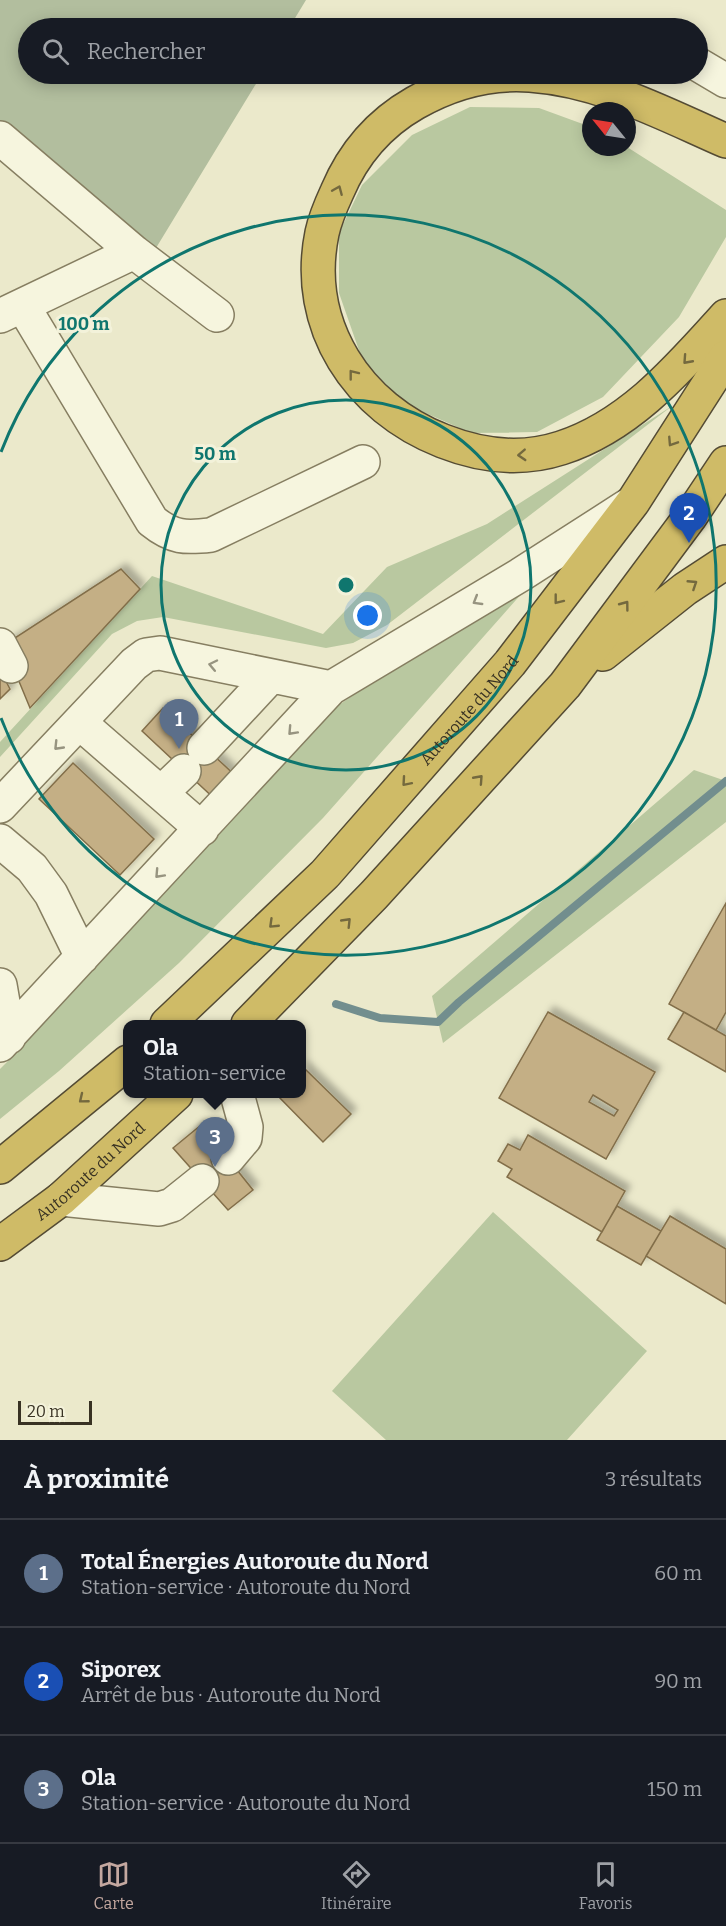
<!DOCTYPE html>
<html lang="fr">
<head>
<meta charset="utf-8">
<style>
	body { margin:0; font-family:Bitter,serif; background:#20242c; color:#f1f3f6 }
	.compass { position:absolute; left:582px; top:102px; width:54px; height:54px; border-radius:50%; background:#171b24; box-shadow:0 3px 15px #0003; rotate:300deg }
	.scale { position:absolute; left:18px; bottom:15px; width:74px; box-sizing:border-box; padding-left:6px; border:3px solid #383223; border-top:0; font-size:16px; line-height:21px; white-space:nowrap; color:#383223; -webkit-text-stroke:4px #f3f2da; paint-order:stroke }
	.you { position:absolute; left:368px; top:616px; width:21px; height:21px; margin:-15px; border:4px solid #fff; border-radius:50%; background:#1a73e8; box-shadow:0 0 0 9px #1a73e833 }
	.badge { display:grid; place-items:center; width:39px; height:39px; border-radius:50%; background:#c4a8a0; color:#fff; font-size:20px; font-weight:700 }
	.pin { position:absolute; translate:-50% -50px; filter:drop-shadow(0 2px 3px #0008) }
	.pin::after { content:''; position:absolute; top:32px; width:21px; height:18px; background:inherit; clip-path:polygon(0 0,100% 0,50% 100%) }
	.popup { position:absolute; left:123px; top:1020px; width:183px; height:78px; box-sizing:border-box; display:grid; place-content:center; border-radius:12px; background:#171b24; filter:drop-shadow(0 2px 4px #0005); font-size:20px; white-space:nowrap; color:#9ea1a6 }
	.popup b { font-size:22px; color:#f1f3f6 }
	.popup::after { content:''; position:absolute; left:50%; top:100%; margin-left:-12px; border:12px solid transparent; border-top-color:#171b24 }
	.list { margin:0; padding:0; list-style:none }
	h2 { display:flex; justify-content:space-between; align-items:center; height:78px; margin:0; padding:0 24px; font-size:26px }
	h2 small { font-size:20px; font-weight:400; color:#9ea1a6 }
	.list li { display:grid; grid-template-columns:39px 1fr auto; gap:18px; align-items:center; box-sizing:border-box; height:108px; padding:0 24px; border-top:2px solid #363941 }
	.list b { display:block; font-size:22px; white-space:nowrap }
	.list p { margin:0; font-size:20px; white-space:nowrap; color:#9ea1a6 }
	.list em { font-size:20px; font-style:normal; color:#9ea1a6 }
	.icon { flex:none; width:33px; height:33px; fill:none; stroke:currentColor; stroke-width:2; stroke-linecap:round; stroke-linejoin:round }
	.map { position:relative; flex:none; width:726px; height:1440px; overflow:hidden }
	.search { position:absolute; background:#171b24; box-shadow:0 3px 15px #0003; left:18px; right:18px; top:18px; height:66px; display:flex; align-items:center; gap:15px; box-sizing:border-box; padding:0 21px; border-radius:33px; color:#9ea1a6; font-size:22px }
	.sheet { height:402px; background:#171b24 }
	nav { display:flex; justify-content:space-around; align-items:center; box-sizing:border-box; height:84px; border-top:2px solid #363941; background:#171b24; font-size:16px; color:#9ea1a6 }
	nav a { display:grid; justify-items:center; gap:3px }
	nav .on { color:#c4a8a0 }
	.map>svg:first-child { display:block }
</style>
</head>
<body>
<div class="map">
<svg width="726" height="1440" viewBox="0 0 726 1440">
	<defs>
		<filter id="shadow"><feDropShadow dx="5.5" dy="-5.5" stdDeviation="3" flood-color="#0004"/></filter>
	</defs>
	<rect width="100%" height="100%" fill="#ebe9cb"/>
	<!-- green -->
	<path fill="#b9c8a0" d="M470,107L539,108L591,127V147H627L726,210V237L679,317L603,397L537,432L471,433L405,404L362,359L339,293V233L362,185L412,135Z
		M672,406L387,625L353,643L326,648L163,617L137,621L112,634L0,757V742L152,576L323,634L387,567L487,524Z
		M555,556L323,818L179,963L59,1071L0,1119V1069L20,1049L336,707Z
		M694,770L726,781V822L443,1043L432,996Z
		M493,1212L647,1351L567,1440H386L332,1391Z"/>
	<!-- cemetery -->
	<path fill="#b2be9e" d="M0,0H306L289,28H28V74H262L156,248L0,123Z"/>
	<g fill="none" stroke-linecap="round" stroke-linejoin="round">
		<!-- stream -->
		<path stroke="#728e8e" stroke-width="8" d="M336,1004L380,1018L438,1022L459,1002L726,781"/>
	</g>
	<!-- building -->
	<path fill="#c4af85" stroke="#826e49" stroke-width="1.5" fill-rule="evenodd" filter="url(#shadow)" d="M121,569L140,589L30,708L4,645Z
		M0,670L10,689L0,699Z
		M163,708L240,780L219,803L142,731Z
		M73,763L154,839L120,875L39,799Z
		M726,903V1012L716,1030L669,1004Z
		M548,1012L655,1072L606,1159L499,1098ZM593,1095L618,1110L614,1116L589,1102Z
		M684,1012L726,1036V1072L668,1039Z
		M302,1066L351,1114L323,1142L276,1094H302Z
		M201,1125L253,1190L228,1210L173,1148Z
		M528,1135L625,1191L602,1232L507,1177L512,1169L498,1161L508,1144L520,1150Z
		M617,1206L661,1231L641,1265L597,1240Z
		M670,1216L726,1249V1304L646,1256Z"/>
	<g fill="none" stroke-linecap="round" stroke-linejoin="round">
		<!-- minor casing -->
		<g stroke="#867e61" stroke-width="36">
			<path id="minor" d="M699,65L726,81
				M0,138L134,252L217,315
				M23,306L152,521C173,538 185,538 211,535L363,462
				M0,316L134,252
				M0,645L11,666
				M80,723L202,829
				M204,748L270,677
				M161,793L184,771
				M0,806L134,664L146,655L160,653L331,688
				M0,841L32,868L51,894L82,957
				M0,985L9,1037
				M0,1045L331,688L520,575L629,505
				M228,1158L245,1138L246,1127L237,1094
				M61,1199L159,1209L172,1205L202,1181"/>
		</g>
		<!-- highway casing -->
		<g stroke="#544b34" stroke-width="36">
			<g id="highway">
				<path d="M726,141C662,113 601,80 530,75C489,72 450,83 415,103C380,123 353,154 337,192C331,205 325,219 322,233C303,326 358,408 443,441C481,456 521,461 561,448C630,426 679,368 726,316"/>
				<path d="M603,654L685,589L726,562"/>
				<path id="s1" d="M167,1024L325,874L510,663L633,502L726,357"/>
				<path d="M248,1024L374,895L565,685L690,517L726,463"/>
				<path d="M0,1167L128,1062"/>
				<path id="s2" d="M0,1244L61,1199L176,1094"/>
			</g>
		</g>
		<!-- minor -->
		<use href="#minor" stroke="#f6f5de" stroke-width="33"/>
		<!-- highway -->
		<use href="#highway" stroke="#cfbb67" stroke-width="33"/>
	</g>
	<!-- one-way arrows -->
	<defs><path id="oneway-chevron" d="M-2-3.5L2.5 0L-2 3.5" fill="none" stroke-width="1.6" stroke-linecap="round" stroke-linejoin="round" transform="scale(1.5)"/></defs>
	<g stroke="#74693e">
		<use href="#oneway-chevron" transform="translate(338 190) rotate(-67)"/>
		<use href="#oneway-chevron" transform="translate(687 360) rotate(132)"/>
		<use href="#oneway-chevron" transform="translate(353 374) rotate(-128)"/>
		<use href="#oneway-chevron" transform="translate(672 442) rotate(123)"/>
		<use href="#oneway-chevron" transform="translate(522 455) rotate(177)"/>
		<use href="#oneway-chevron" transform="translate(693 584) rotate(-33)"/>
		<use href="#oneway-chevron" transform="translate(558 600) rotate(128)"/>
		<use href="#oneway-chevron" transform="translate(625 605) rotate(-53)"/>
		<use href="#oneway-chevron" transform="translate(479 779) rotate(-48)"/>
		<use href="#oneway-chevron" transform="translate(406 782) rotate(131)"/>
		<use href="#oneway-chevron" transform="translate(347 922) rotate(-46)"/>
		<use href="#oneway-chevron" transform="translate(273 924) rotate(136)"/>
		<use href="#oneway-chevron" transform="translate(83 1099) rotate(141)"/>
	</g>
	<g stroke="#979480">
		<use href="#oneway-chevron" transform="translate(477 601) rotate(149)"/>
		<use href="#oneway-chevron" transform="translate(213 665) rotate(-168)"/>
		<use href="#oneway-chevron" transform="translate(292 731) rotate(133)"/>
		<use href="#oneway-chevron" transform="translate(58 746) rotate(134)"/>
		<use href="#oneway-chevron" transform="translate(159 874) rotate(133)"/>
	</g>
	<!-- distance rings -->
	<g fill="none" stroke="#0f766e" stroke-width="3">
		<circle cx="346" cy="585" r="185"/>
		<path d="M1 452A370 370 0 1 1 1 718"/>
	</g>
	<g text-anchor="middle" stroke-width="6" stroke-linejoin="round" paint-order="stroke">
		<!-- street labels -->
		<g font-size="16" fill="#383223" stroke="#f3f2da">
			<text dy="6" stroke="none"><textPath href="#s1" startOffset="436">Autoroute du Nord</textPath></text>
			<text dy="6" stroke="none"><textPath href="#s2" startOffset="116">Autoroute du Nord</textPath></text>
		</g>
	</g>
	<circle cx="346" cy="585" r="9" fill="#0f766e" stroke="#f3f2da" stroke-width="3"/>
	<g font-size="18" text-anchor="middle" font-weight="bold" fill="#0f766e" stroke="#f3f2da" stroke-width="6" stroke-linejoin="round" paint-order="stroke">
		<text x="84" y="330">100 m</text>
		<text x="215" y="460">50 m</text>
	</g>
</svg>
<svg class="compass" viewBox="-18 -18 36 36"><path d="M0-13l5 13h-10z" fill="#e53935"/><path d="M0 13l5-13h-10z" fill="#9ea1a6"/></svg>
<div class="scale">20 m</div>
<div class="you"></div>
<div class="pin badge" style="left:179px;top:749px;background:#5c6f8a">1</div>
<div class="pin badge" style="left:689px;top:543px;background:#1a4fb4">2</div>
<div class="pin badge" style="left:215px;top:1167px;background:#5c6f8a">3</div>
<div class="popup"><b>Ola</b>Station-service</div>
<div class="search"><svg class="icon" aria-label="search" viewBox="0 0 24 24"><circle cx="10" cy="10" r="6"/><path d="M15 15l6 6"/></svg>Rechercher</div>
</div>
<section class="sheet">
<h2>À proximité<small>3 résultats</small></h2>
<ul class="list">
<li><span class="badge" style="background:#5c6f8a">1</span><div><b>Total Énergies Autoroute du Nord</b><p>Station-service · Autoroute du Nord</p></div><em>60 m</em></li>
<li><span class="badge" style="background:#1a4fb4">2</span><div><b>Siporex</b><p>Arrêt de bus · Autoroute du Nord</p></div><em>90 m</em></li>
<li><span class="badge" style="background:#5c6f8a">3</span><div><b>Ola</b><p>Station-service · Autoroute du Nord</p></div><em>150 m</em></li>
</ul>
</section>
<nav>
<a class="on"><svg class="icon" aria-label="map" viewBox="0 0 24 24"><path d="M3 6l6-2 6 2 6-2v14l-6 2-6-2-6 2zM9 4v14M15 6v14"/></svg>Carte</a>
<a><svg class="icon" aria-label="directions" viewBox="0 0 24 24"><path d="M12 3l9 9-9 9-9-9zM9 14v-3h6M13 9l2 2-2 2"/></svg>Itinéraire</a>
<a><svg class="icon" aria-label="saved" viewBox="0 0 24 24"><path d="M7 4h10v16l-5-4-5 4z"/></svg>Favoris</a>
</nav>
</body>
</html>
